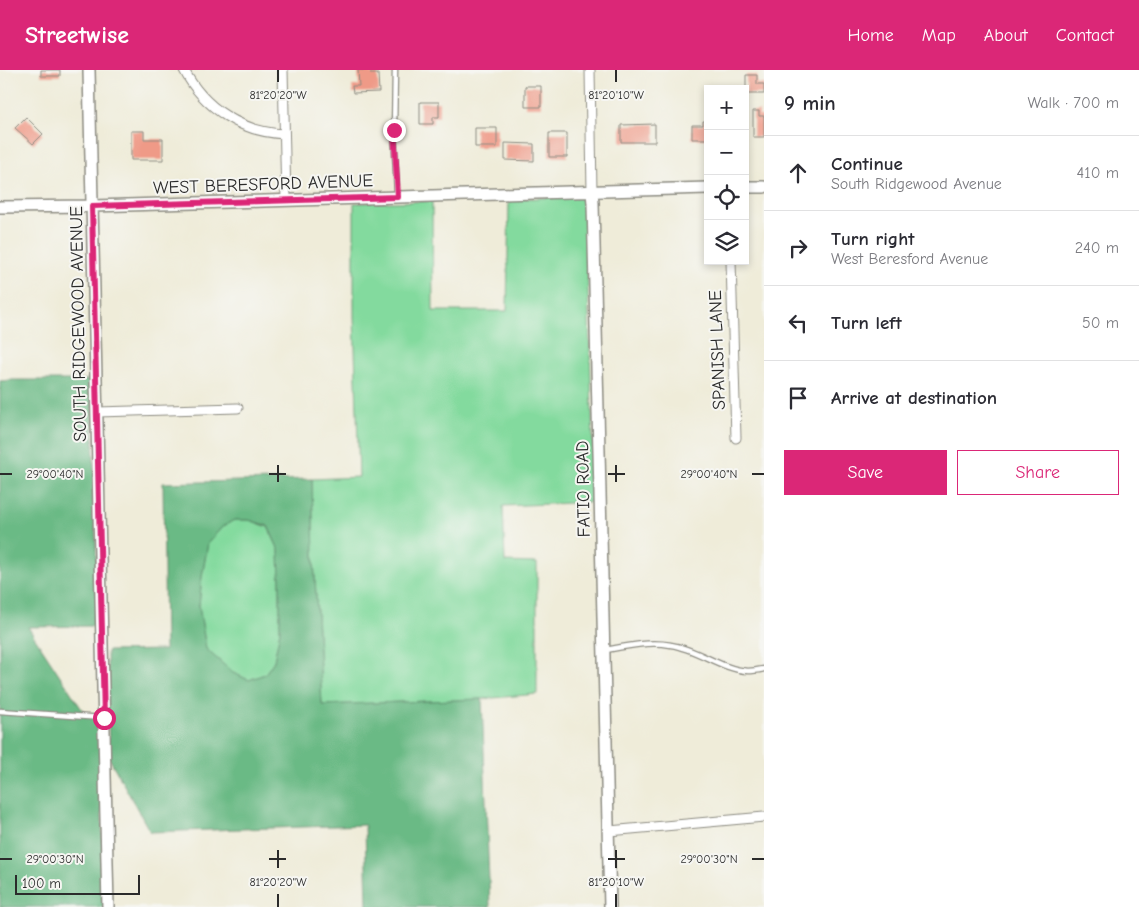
<!DOCTYPE html>
<html lang="en">
<head>
<meta charset="utf-8">
<style>
	body { margin:0; font-family:"Comic Neue",sans-serif; background:#f2f2f3; color:#2b2b33 }
	.controls { position:absolute; right:15px; top:15px; display:grid; overflow:hidden; border-radius:0px; box-shadow:0 2px 8px #0003 }
	.controls button { width:45px; height:45px; display:grid; place-items:center; padding:0; border:0; border-bottom:1px solid #e1e1e2; background:#fff; color:#2b2b33; font:25px sans-serif }
	.scale { position:absolute; left:15px; bottom:12px; width:125px; box-sizing:border-box; padding-left:5px; border:2px solid #2b2b2b; border-top:0; font-size:14px; line-height:18px; white-space:nowrap; color:#2b2b2b; -webkit-text-stroke:4px #f6f6f2; paint-order:stroke }
	.stop { position:absolute; width:15px; height:15px; margin:-11px; border:4px solid #db2777; border-radius:50%; background:#fff }
	.stop.end { background:#db2777; border-color:#fff; box-shadow:0 1px 5px #0008 }
	.list { margin:0; padding:0; list-style:none }
	h2 { display:flex; justify-content:space-between; align-items:center; height:65px; margin:0; padding:0 20px; font-size:21px }
	h2 small { font-size:16px; font-weight:400; color:#7c7c81 }
	.list li { display:grid; grid-template-columns:32px 1fr auto; gap:15px; align-items:center; box-sizing:border-box; height:75px; padding:0 20px; border-top:1px solid #e1e1e2 }
	.list b { display:block; font-size:19px; white-space:nowrap }
	.list p { margin:0; font-size:16px; white-space:nowrap; color:#7c7c81 }
	.list em { font-size:16px; font-style:normal; color:#7c7c81 }
	.actions { display:flex; gap:10px; padding:15px 20px }
	.actions a { flex:1; padding:11px 0; border:1px solid #db2777; border-radius:0px; text-align:center; font-size:18px; color:#db2777 }
	.actions .main { background:#db2777; color:#fff }
	.icon { flex:none; width:28px; height:28px; fill:none; stroke:currentColor; stroke-width:2; stroke-linecap:round; stroke-linejoin:round }
	.map { position:relative; flex:none; width:764px; height:837px; overflow:hidden }
	header { display:flex; align-items:center; gap:30px; box-sizing:border-box; height:70px; padding:0 25px; background:#db2777; color:#fff }
	header strong { font-size:24px }
	nav { display:flex; gap:28px; margin-inline-start:auto; font-size:18px }
	main { display:flex }
	aside { flex:1; background:#fff }
	.map>svg:first-child { display:block }
</style>
</head>
<body>
<header>
<strong>Streetwise</strong>
<nav><a>Home</a><a>Map</a><a>About</a><a>Contact</a></nav>
</header>
<main>
<div class="map">
<svg width="764" height="837" viewBox="0 0 764 837">
	<rect width="100%" height="100%" fill="#f6f6f2"/>
	<filter id="ink" filterUnits="userSpaceOnUse"><feTurbulence type="fractalNoise" baseFrequency=".02" numOctaves="2"/><feDisplacementMap in="SourceGraphic" scale="10" xChannelSelector="R" yChannelSelector="G"/><feConvolveMatrix kernelMatrix="1 2 1 2 8 2 1 2 1" color-interpolation-filters="sRGB"/></filter>
	<filter id="wash" filterUnits="userSpaceOnUse"><feTurbulence type="fractalNoise" baseFrequency=".0096" numOctaves="4" result="noise"/><feDisplacementMap in="SourceGraphic" scale="20" xChannelSelector="R" yChannelSelector="G"/><feGaussianBlur stdDeviation="1.12" result="paint"/><feColorMatrix in="noise" values="0 0 0 0 0 0 0 0 0 0 0 0 0 0 0 0 0 1.4 0 .05"/><feComposite in="paint" operator="in"/></filter>
	<g filter="url(#wash)">
		<rect width="100%" height="100%" fill="#efecd9"/>
		<!-- green -->
		<path fill="#83da9e" stroke="#578264" d="M565,127H585L595,432L503,436L505,492L537,493V624L482,629L322,635L314,490L312,409L359,407L354,246V133L432,131L433,241H507L509,129Z
			M234,450H249L268,457L279,480L280,510V561L274,591L265,604L249,610L233,603L206,579L199,536L202,506L208,473L222,457Z"/>
		<!-- forest -->
		<path fill="#6aba85" stroke="#4a7258" fill-rule="evenodd" d="M11,310H92L98,556L28,557L85,644H100L104,837H0V311Z
			M312,409L314,490L322,635L482,629L490,837H367L365,755L150,762L109,688L107,581L165,580L163,413ZM234,450H249L268,456L279,480L280,510V561L274,591L265,604L249,610L233,603L206,579L199,536L202,506L208,473L222,457Z"/>
		<g id="blocks">
			<!-- building -->
			<path fill="#ef9a87" d="M41,0H60V6H41Z
				M358,0H371V4H378L379,22L353,23L352,16H359Z
				M746,5H757V14H764V24H746Z
				M525,16H541V37H525Z
				M420,32H439V47H433V54H420Z
				M753,41H759V46H764V67H753Z
				M26,47L43,64L33,74L15,58Z
				M703,51H708V69H692V55H703Z
				M655,54V72H621V55Z
				M475,58H497V77H475Z
				M131,61H144V69H163V90H131Z
				M549,63H567V87H549Z
				M505,73L534,74V91L505,90Z"/>
		</g>
	</g>
	<g filter="url(#ink)">
		<use href="#blocks" fill-opacity="0" stroke="#8d8c82" stroke-width="1"/>
		<g fill="none" stroke-linecap="round" stroke-linejoin="round">
			<!-- service casing -->
			<g stroke="#8d8c82" stroke-width="7">
				<path id="service" d="M395,0L394,60L397,126
					M606,580C627,576 649,571 671,575C698,579 722,600 748,601C753,601 759,600 764,599
					M0,641L103,648"/>
			</g>
			<!-- minor casing -->
			<g stroke="#8d8c82" stroke-width="11">
				<path id="minor" d="M184,0C204,38 241,62 284,64
					M283,0L286,130
					M590,0L592,122
					M731,191L736,368
					M97,342L238,338
					M609,761L764,747"/>
			</g>
			<!-- tertiary casing -->
			<g stroke="#8d8c82" stroke-width="14">
				<path id="tertiary" d="M89,0L108,837
					M745,117H764
					M592,122L593,133L610,837
					M0,137L93,136L708,118"/>
			</g>
			<!-- service -->
			<use href="#service" stroke="#fff" stroke-width="4.5"/>
			<!-- minor -->
			<use href="#minor" stroke="#fff" stroke-width="9"/>
			<!-- tertiary -->
			<use href="#tertiary" stroke="#fff" stroke-width="11"/>
		</g>
	</g>
	<g fill="none" stroke-linecap="round" stroke-linejoin="round" filter="url(#ink)">
		<!-- route -->
		<path stroke="#db2777" stroke-width="6" d="M104,648L92,136L398,127L394,60"/>
	</g>
	<!-- ticks -->
	<path fill="none" stroke="#2b2b2b" stroke-width="2" d="M278,0V12M616,0V12M278,395V412M616,395V412M0,404H12M269,404H286M608,404H625M752,404H764M278,780V798M616,780V798M0,789H12M269,789H286M608,789H625M752,789H764M278,824V837M616,824V837"/>
	<g text-anchor="middle" stroke-width="4" stroke-linejoin="round" paint-order="stroke">
		<!-- street labels -->
		<g font-size="18" fill="#2b2b2b" stroke="#f6f6f2">
			<text transform="translate(263 114) rotate(-2)" y="6">WEST BERESFORD AVENUE</text>
			<text transform="translate(78 254) rotate(-91)" y="6">SOUTH RIDGEWOOD AVENUE</text>
			<text transform="translate(717 280) rotate(-92)" y="6">SPANISH LANE</text>
			<text transform="translate(583 419) rotate(-91)" y="6">FATIO ROAD</text>
		</g>
	</g>
	<g font-size="12" text-anchor="middle" fill="#2b2b2b" stroke="#f6f6f2" stroke-width="4" stroke-linejoin="round" paint-order="stroke">
		<text x="278" y="29">81°20'20"W</text>
		<text x="616" y="29">81°20'10"W</text>
		<text x="55" y="408">29°00'40"N</text>
		<text x="709" y="408">29°00'40"N</text>
		<text x="55" y="793">29°00'30"N</text>
		<text x="709" y="793">29°00'30"N</text>
		<text x="278" y="816">81°20'20"W</text>
		<text x="616" y="816">81°20'10"W</text>
	</g>
</svg>
<div class="controls">
<button>+</button>
<button>−</button>
<button><svg class="icon" aria-label="locate" viewBox="0 0 24 24"><circle cx="12" cy="12" r="6"/><path d="M12 2v4M12 18v4M2 12h4M18 12h4"/></svg></button>
<button><svg class="icon" aria-label="layers" viewBox="0 0 24 24"><path d="M12 4l9 5-9 5-9-5zM3 14l9 5 9-5"/></svg></button>
</div>
<div class="scale">100 m</div>
<div class="stop" style="left:104px;top:648px"></div>
<div class="stop end" style="left:394px;top:60px"></div>
</div>
<aside>
<h2>9 min<small>Walk · 700 m</small></h2>
<ul class="list">
<li><svg class="icon" aria-label="ahead" viewBox="0 0 24 24"><path d="M12 20V5M6 11l6-6 6 6"/></svg><div><b>Continue</b><p>South Ridgewood Avenue</p></div><em>410 m</em></li>
<li><svg class="icon" aria-label="right" viewBox="0 0 24 24"><path d="M7 20v-9h11M14 6l5 5-5 5"/></svg><div><b>Turn right</b><p>West Beresford Avenue</p></div><em>240 m</em></li>
<li><svg class="icon" aria-label="left" viewBox="0 0 24 24"><path d="M17 20v-9H6M10 6l-5 5 5 5"/></svg><div><b>Turn left</b></div><em>50 m</em></li>
<li><svg class="icon" aria-label="arrive" viewBox="0 0 24 24"><path d="M6 21V4h12l-3 4 3 4H6"/></svg><div><b>Arrive at destination</b></div></li>
</ul>
<div class="actions"><a class="main">Save</a><a>Share</a></div>
</aside>
</main>
</body>
</html>
